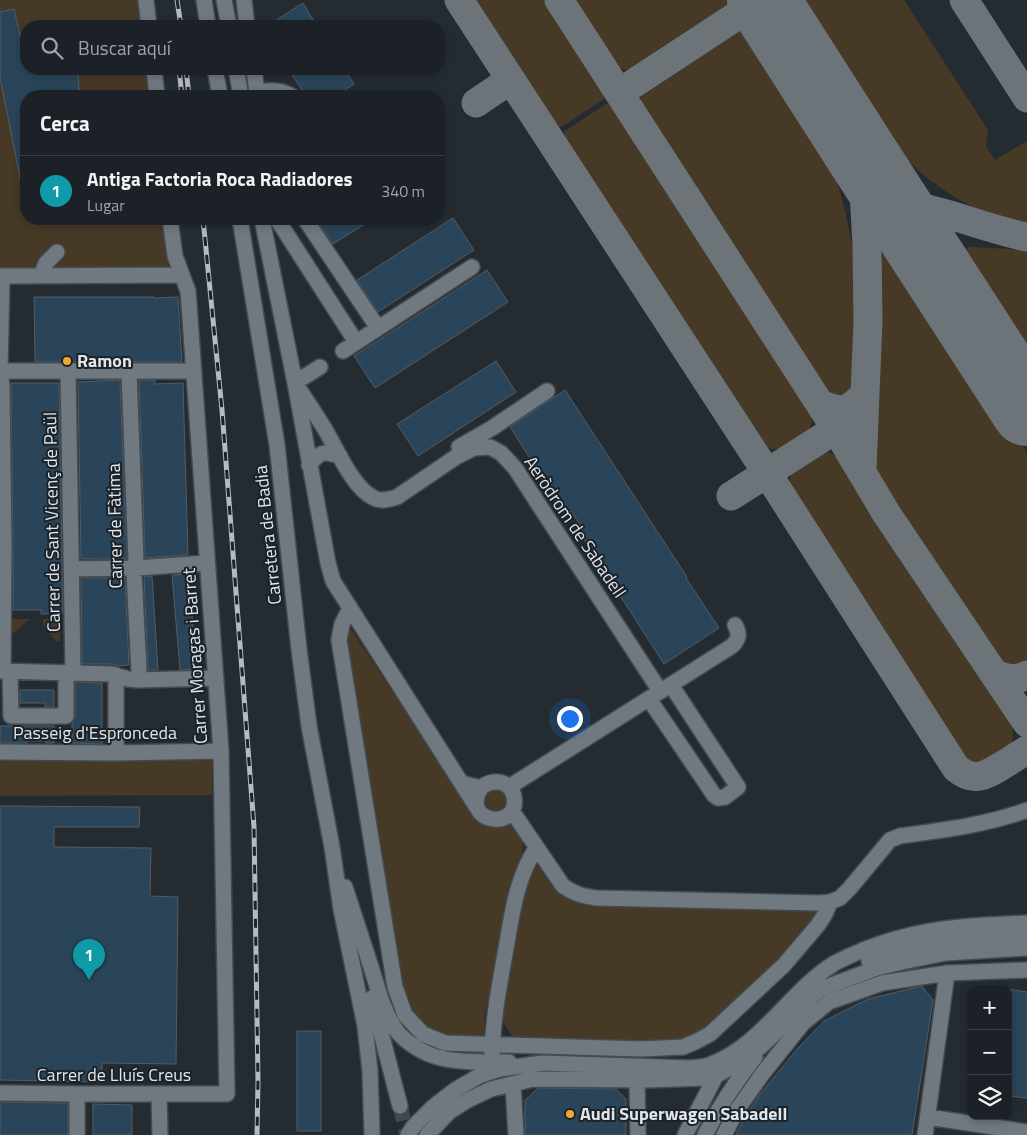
<!DOCTYPE html>
<html lang="es">
<head>
<meta charset="utf-8">
<style>
	body { margin:0; font-family:"Titillium Web",sans-serif; background:#282e32; color:#f1f3f6 }
	.controls { position:absolute; right:15px; bottom:15px; display:grid; overflow:hidden; border-radius:10px; box-shadow:0 2px 8px #0003 }
	.controls button { width:45px; height:45px; display:grid; place-items:center; padding:0; border:0; border-bottom:1px solid #393e43; background:#1b2126; color:#f1f3f6; font:25px sans-serif }
	.you { position:absolute; left:569px; top:718px; width:18px; height:18px; margin:-12px; border:4px solid #fff; border-radius:50%; background:#1a73e8; box-shadow:0 0 0 8px #1a73e833 }
	.badge { display:grid; place-items:center; width:32px; height:32px; border-radius:50%; background:#eba93a; color:#fff; font-size:16px; font-weight:700 }
	.pin { position:absolute; translate:-50% -41px; filter:drop-shadow(0 1px 2px #0008) }
	.pin::after { content:''; position:absolute; top:26px; width:18px; height:15px; background:inherit; clip-path:polygon(0 0,100% 0,50% 100%) }
	.list { margin:0; padding:0; list-style:none }
	h2 { display:flex; justify-content:space-between; align-items:center; height:65px; margin:0; padding:0 20px; font-size:21px }
	h2 small { font-size:16px; font-weight:400; color:#a0a3a7 }
	.list li { display:grid; grid-template-columns:32px 1fr auto; gap:15px; align-items:center; box-sizing:border-box; height:70px; padding:0 20px; border-top:1px solid #393e43 }
	.list b { display:block; font-size:19px; white-space:nowrap }
	.list p { margin:0; font-size:16px; white-space:nowrap; color:#a0a3a7 }
	.list em { font-size:16px; font-style:normal; color:#a0a3a7 }
	.icon { flex:none; width:28px; height:28px; fill:none; stroke:currentColor; stroke-width:2; stroke-linecap:round; stroke-linejoin:round }
	.map { position:relative; flex:none; width:1027px; height:1135px; overflow:hidden }
	.search { position:absolute; background:#1b2126; box-shadow:0 2px 8px #0003; left:20px; top:20px; width:425px; height:55px; display:flex; align-items:center; gap:12px; box-sizing:border-box; padding:0 18px; border-radius:20px; color:#a0a3a7; font-size:19px }
	.panel { position:absolute; background:#1b2126; box-shadow:0 2px 8px #0003; left:20px; top:90px; width:425px; height:135px; border-radius:20px }
	.map>svg:first-child { display:block }
</style>
</head>
<body>
<div class="map">
<svg width="1027" height="1135" viewBox="0 0 1027 1135">
	<rect width="100%" height="100%" fill="#242c32"/>
	<!-- green -->
	<path fill="#463926" d="M0,0H138L142,26H26V69H147L150,96H26V219H165L170,262L166,268L0,271Z
		M470,0H548L604,88L605,97L604,99L563,126L555,128L550,123Z
		M569,0H732L731,7L726,12L666,52L645,63L627,70L618,68L600,49Z
		M794,0H904L988,130L986,147L995,160L1027,141V228L1015,225L983,212L954,197L927,178L904,158L890,143L878,124L862,105Z
		M742,24L748,25L752,28L809,117L824,149L839,188L847,219L853,250L858,296V338L855,367L852,385L848,393L842,396L838,397L832,394L816,379L805,365L652,129C648,120 638,106 641,96C645,84 726,30 742,24Z
		M606,104H609L617,107L800,389C804,397 813,413 812,422C810,435 782,454 769,448C756,442 747,427 739,417L564,145L562,136L565,131Z
		M969,247H975L1027,250V360L966,266C962,258 962,252 969,247Z
		M887,253C894,253 898,255 902,261L1027,453V660C1023,662 1019,665 1016,666C1004,668 993,651 986,644L881,482L874,468L872,453L879,276L882,256L883,254Z
		M826,452C839,453 849,469 857,478L1002,702C1008,713 1013,724 1013,736C1013,755 983,769 968,760C960,756 954,746 949,740L801,510C797,502 792,494 790,485C787,466 812,457 826,452Z
		M9,619H30L9,637Z
		M43,619H60V641H56L43,625Z
		M349,629H351L476,818L486,826L498,827L509,825L514,826L522,836L523,855L484,1018L485,1043L433,1037L403,1002L344,638L347,630Z
		M0,759H212V795L0,796Z
		M485 800a11 11 0 1 1 22 0a11 11 0 1 1-22 0Z
		M539,866L560,889L816,909L819,911L816,923L706,1033L672,1043L514,1039L501,1019L520,893L532,868Z"/>
	<g fill="none" stroke-linecap="round" stroke-linejoin="round">
		<!-- taxiway -->
		<path stroke="#6c7479" stroke-width="29" d="M459,0L767,473L956,768C974,783 985,776 1003,765C1011,760 1019,755 1027,750
			M559,0L836,429L886,513L1027,723
			M964,0L1027,98
			M619,93L761,0
			M476,103L510,80
			M895,205C903,206 911,205 918,207C955,214 990,230 1027,237
			M820,404C844,414 848,411 865,394L868,321L867,245L862,155
			M731,496L836,429L852,416L865,394L862,470
			M994,673C1004,679 1016,681 1027,675"/>
		<!-- runway -->
		<path stroke="#6c7479" stroke-width="72" d="M763,0L862,155L1027,410"/>
	</g>
	<!-- building -->
	<path fill="#2a4559" stroke="#545c63" d="M303,3L317,26H267Z
		M14,9L25,57H26V69H77L80,96H26V187L22,188L0,77V12Z
		M288,69H344L354,84L336,96H306Z
		M453,218L474,250L378,312L357,280Z
		M316,219H373L333,244Z
		M487,270L508,302L375,388L354,356Z
		M34,297H154V298L178,297L182,362H35Z
		M496,361L516,392L418,456L397,424Z
		M120,380L127,559H81L78,382Z
		M139,380H155V384L183,383L188,555L145,558Z
		M11,383H59L63,613L41,614V610H13V551Z
		M565,390L687,577L686,578L719,628L664,664L576,527L580,525L571,511L566,515L510,427Z
		M189,574L196,669L180,670L172,575Z
		M152,576L158,670H148L144,577Z
		M81,578H125L129,665L118,666L113,664H82Z
		M75,682L102,683V744L72,743V723L74,720L75,716Z
		M20,690H54V707H45V703H20Z
		M0,726H54V743H46V741H27V743H0Z
		M0,806L140,807L139,827H54V847L151,848L150,896L178,897L176,1064L102,1063V1082L0,1080Z
		M922,986L933,1000L912,1135H736L745,1117L761,1093L798,1048L824,1021L868,999Z
		M1008,989L1027,992V1098L1008,1096Z
		M297,1031H321V1131H297Z
		M538,1088L616,1089L626,1099V1135H525V1100Z
		M0,1102L68,1103V1135H0Z
		M93,1104L132,1105V1135H93Z"/>
	<g fill="none" stroke-linecap="round" stroke-linejoin="round">
		<!-- minor-tunnel -->
		<path stroke="#40484d" stroke-width="15" stroke-dasharray="15 8" stroke-linecap="butt" d="M400,1106L407,1135"/>
		<!-- minor casing -->
		<g stroke="#444a50" stroke-width="18">
			<path id="minor" d="M204,0L208,26
				M224,0L229,26
				M244,0L247,26
				M146,1L149,26
				M154,69L157,96
				M215,69L220,96
				M236,69L241,96
				M254,69L257,93
				M253,96C264,88 281,90 292,96
				M240,219L277,445L299,649L309,726L332,847L341,909L365,1026L370,1071L372,1135
				M262,219L295,383L328,563L333,581L479,811
				M277,219L356,342
				M305,219L378,328
				M0,276L182,275
				M2,276L0,371L2,386L4,551L3,671
				M41,276L46,263L57,252
				M343,351L472,267
				M0,371H194
				M68,371L73,672
				M129,371L136,561L134,573L139,671L138,680
				M294,378L304,377L320,367
				M299,389C308,403 317,416 326,431C337,450 353,488 374,498C382,502 389,499 397,497L456,457L474,448L490,447L501,453L515,468L660,691
				M459,447L492,428L547,391
				M309,465C321,451 323,451 340,456
				M71,569L136,568L207,563
				M350,608L342,624L339,640L395,987L405,1015L423,1034L445,1043L641,1049L683,1047L695,1042L710,1034L784,965L818,925L825,914L830,902
				M0,671L111,674L128,679L138,680L216,678
				M10,672L11,716H66V672
				M116,675V753
				M649,699L714,795L718,798L725,797L738,787L671,685
				M0,752L116,753L221,751
				M461,783L481,788C492,778 511,780 514,797C520,832 459,823 481,788
				M509,787L732,646C739,639 740,634 735,625
				M512,811L563,886C574,894 583,896 596,898L820,903L830,902L840,898L850,888L890,840L900,836C943,830 986,825 1027,810
				M345,887C354,914 363,942 372,970C378,990 384,1012 396,1030C406,1043 424,1054 441,1058C462,1063 487,1062 509,1062
				M869,961C885,955 901,950 918,946C953,938 991,938 1027,936
				M372,998L400,1106
				M492,1053C493,1019 499,987 505,954C512,916 515,881 536,848
				M637,1080L638,1135
				M513,1084L516,1135
				M0,1093L77,1094H227L221,751L188,291L175,256L170,219
				M77,1094V1135
				M159,1094L160,1135
				M928,1117L1027,1132
				M408,1135L414,1126L433,1107L455,1090L479,1076L500,1069L543,1063L690,1068C696,1067 703,1067 709,1065C762,1046 789,991 835,963C844,958 854,954 863,950C876,945 889,940 903,937C943,926 986,925 1027,923
				M427,1135L449,1112L468,1100L491,1089L533,1079L646,1080L705,1078L717,1075L730,1068L752,1054L770,1038L811,997L821,989L877,968L902,962L946,953L1027,948
				M685,1135L719,1070
				M705,1135C719,1107 736,1081 755,1057
				M724,1135L737,1110L763,1073L803,1023L829,1002L882,983L947,973L1027,970
				M925,1135L947,973"/>
		</g>
		<!-- minor -->
		<use href="#minor" stroke="#707980" stroke-width="15"/>
		<!-- rail casing -->
		<g stroke="#b5bbc0" stroke-width="5">
			<path id="rail" d="M177,0L181,26
				M179,69L182,96
				M186,69L189,96
				M203,219L222,410L254,827L258,1081L257,1135"/>
		</g>
		<!-- rail -->
		<use href="#rail" stroke="#1b2228" stroke-width="3" stroke-dasharray="9" stroke-linecap="butt"/>
	</g>
	<!-- markers -->
	<g fill="#eba93a" stroke="#1b2228" stroke-width="2">
		<circle cx="67" cy="361" r="5"/>
		<circle cx="570" cy="1114" r="5"/>
	</g>
	<g text-anchor="middle" stroke-width="4" stroke-linejoin="round" paint-order="stroke">
		<!-- poi labels -->
		<g font-size="18" font-weight="bold" fill="#e0e5e9" stroke="#1b2228" text-anchor="start">
			<text x="77" y="367">Ramon</text>
			<text x="580" y="1120">Audi Superwagen Sabadell</text>
		</g>
		<!-- street labels -->
		<g font-size="18" fill="#e0e5e9" stroke="#1b2228">
			<text transform="translate(52 522) rotate(-91)" y="6">Carrer de Sant Vicenç de Paül</text>
			<text transform="translate(115 526) rotate(-91)" y="6">Carrer de Fàtima</text>
			<text transform="translate(575 527) rotate(56)" y="6">Aeròdrom de Sabadell</text>
			<text transform="translate(268 535) rotate(-96)" y="6">Carretera de Badia</text>
			<text transform="translate(195 656) rotate(-94)" y="6">Carrer Moragas i Barret</text>
			<text x="95" y="739">Passeig d'Espronceda</text>
			<text x="114" y="1081">Carrer de Lluís Creus</text>
		</g>
	</g>
</svg>
<div class="controls">
<button>+</button>
<button>−</button>
<button><svg class="icon" aria-label="layers" viewBox="0 0 24 24"><path d="M12 4l9 5-9 5-9-5zM3 14l9 5 9-5"/></svg></button>
</div>
<div class="you"></div>
<div class="pin badge" style="left:89px;top:980px;background:#0f9aa8">1</div>
<div class="search"><svg class="icon" aria-label="search" viewBox="0 0 24 24"><circle cx="10" cy="10" r="6"/><path d="M15 15l6 6"/></svg>Buscar aquí</div>
<section class="panel">
<h2>Cerca<small></small></h2>
<ul class="list">
<li><span class="badge" style="background:#0f9aa8">1</span><div><b>Antiga Factoria Roca Radiadores</b><p>Lugar</p></div><em>340 m</em></li>
</ul>
</section>
</div>
</body>
</html>
